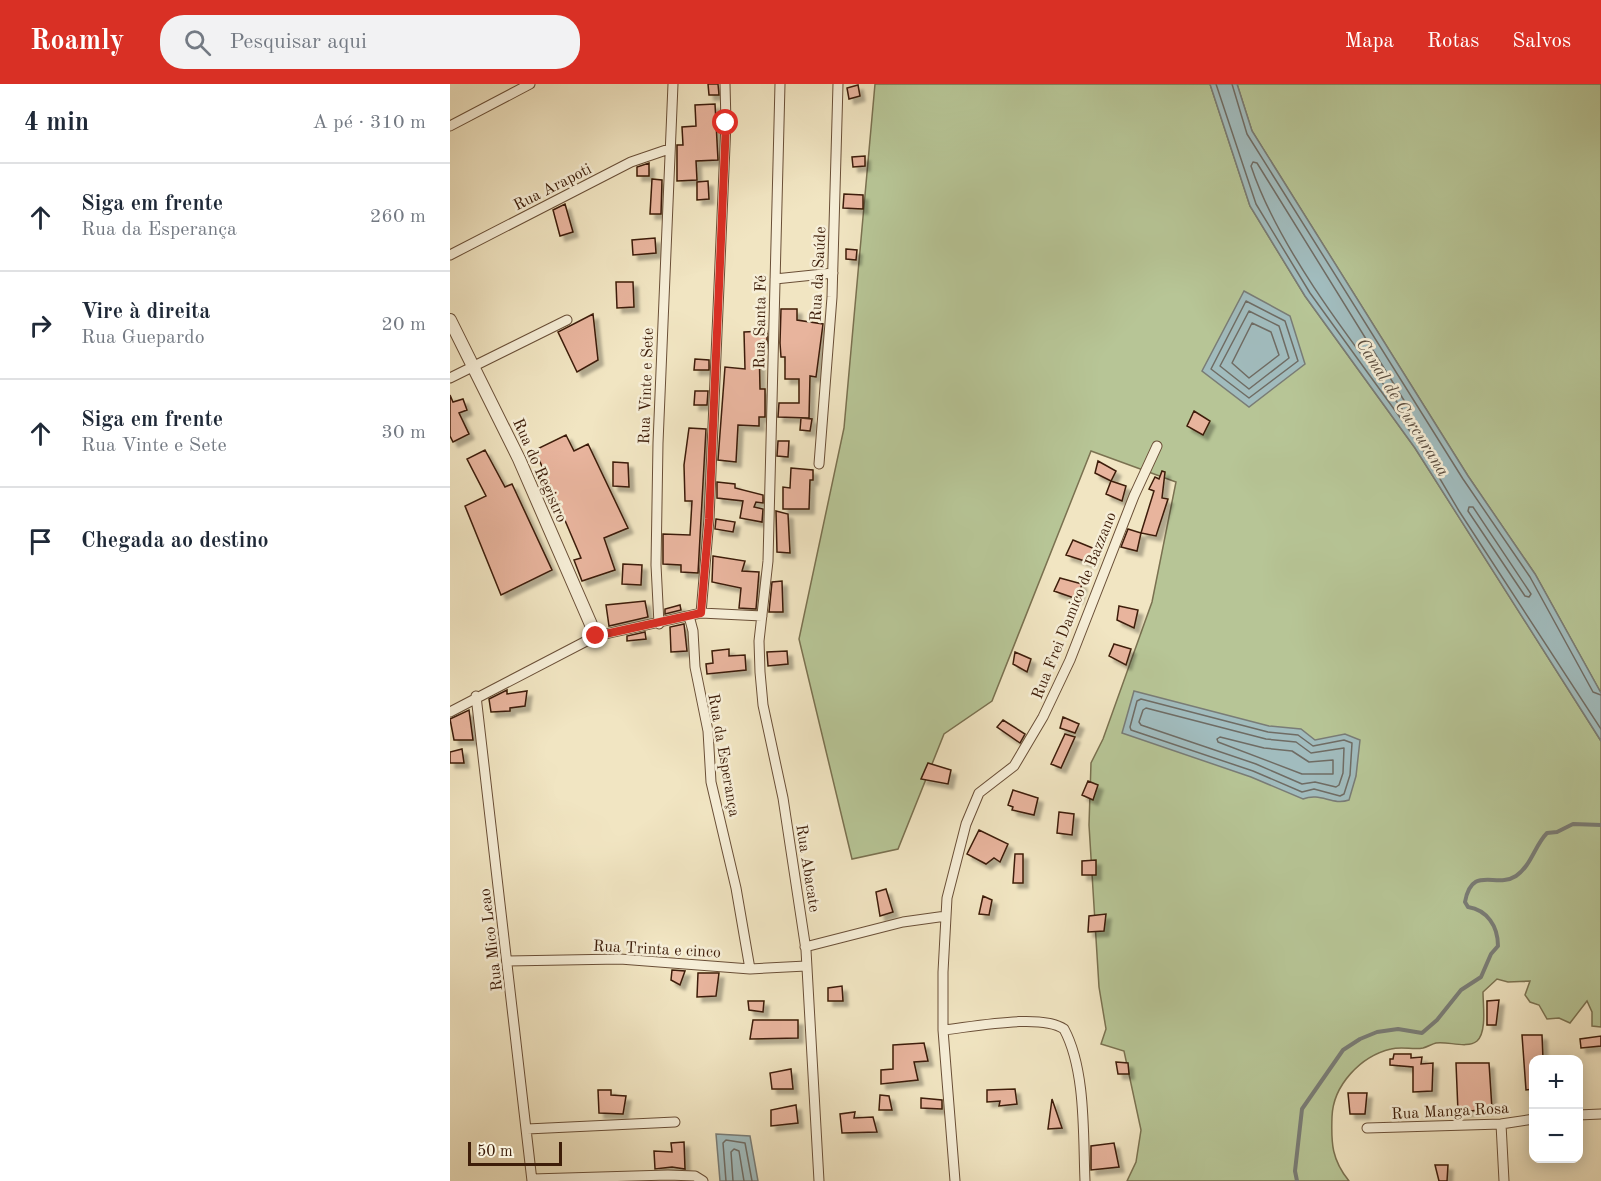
<!DOCTYPE html>
<html lang="pt">
<head>
<meta charset="utf-8">
<style>
	body { margin:0; font-family:"Old Standard TT",serif; background:#f2f2f3; color:#1f2937 }
	.controls { position:absolute; right:18px; bottom:18px; display:grid; overflow:hidden; border-radius:12px; box-shadow:0 3px 15px #0003 }
	.controls button { width:54px; height:54px; display:grid; place-items:center; padding:0; border:0; border-bottom:2px solid #e0e1e3; background:#fff; color:#1f2937; font:30px sans-serif }
	.scale { position:absolute; left:18px; bottom:15px; width:94px; box-sizing:border-box; padding-left:6px; border:3px solid #3d1d09; border-top:0; font-size:16px; line-height:21px; white-space:nowrap; color:#3d1d09; -webkit-text-stroke:4px #f6eed7; paint-order:stroke }
	.stop { position:absolute; width:18px; height:18px; margin:-14px; border:4px solid #d93025; border-radius:50%; background:#fff }
	.stop.end { background:#d93025; border-color:#fff; box-shadow:0 2px 6px #0008 }
	.list { margin:0; padding:0; list-style:none }
	h2 { display:flex; justify-content:space-between; align-items:center; height:78px; margin:0; padding:0 24px; font-size:26px }
	h2 small { font-size:20px; font-weight:400; color:#747a83 }
	.list li { display:grid; grid-template-columns:39px 1fr auto; gap:18px; align-items:center; box-sizing:border-box; height:108px; padding:0 24px; border-top:2px solid #e0e1e3 }
	.list b { display:block; font-size:22px; white-space:nowrap }
	.list p { margin:0; font-size:20px; white-space:nowrap; color:#747a83 }
	.list em { font-size:20px; font-style:normal; color:#747a83 }
	.icon { flex:none; width:33px; height:33px; fill:none; stroke:currentColor; stroke-width:2; stroke-linecap:round; stroke-linejoin:round }
	.map { position:relative; flex:none; width:1151px; height:1097px; overflow:hidden }
	header { display:flex; align-items:center; gap:36px; box-sizing:border-box; height:84px; padding:0 30px; background:#d93025; color:#fff }
	header strong { font-size:28px }
	nav { display:flex; gap:33px; margin-inline-start:auto; font-size:21px }
	.search { width:420px; height:54px; background:#f2f2f3; display:flex; align-items:center; gap:15px; box-sizing:border-box; padding:0 21px; border-radius:24px; color:#747a83; font-size:22px }
	main { display:flex }
	aside { flex:1; background:#fff }
	.map>svg:first-child { display:block }
</style>
</head>
<body>
<header>
<strong>Roamly</strong>
<div class="search"><svg class="icon" aria-label="search" viewBox="0 0 24 24"><circle cx="10" cy="10" r="6"/><path d="M15 15l6 6"/></svg>Pesquisar aqui</div>
<nav><a>Mapa</a><a>Rotas</a><a>Salvos</a></nav>
</header>
<main>
<aside>
<h2>4 min<small>A pé · 310 m</small></h2>
<ul class="list">
<li><svg class="icon" aria-label="ahead" viewBox="0 0 24 24"><path d="M12 20V5M6 11l6-6 6 6"/></svg><div><b>Siga em frente</b><p>Rua da Esperança</p></div><em>260 m</em></li>
<li><svg class="icon" aria-label="right" viewBox="0 0 24 24"><path d="M7 20v-9h11M14 6l5 5-5 5"/></svg><div><b>Vire à direita</b><p>Rua Guepardo</p></div><em>20 m</em></li>
<li><svg class="icon" aria-label="ahead" viewBox="0 0 24 24"><path d="M12 20V5M6 11l6-6 6 6"/></svg><div><b>Siga em frente</b><p>Rua Vinte e Sete</p></div><em>30 m</em></li>
<li><svg class="icon" aria-label="arrive" viewBox="0 0 24 24"><path d="M6 21V4h12l-3 4 3 4H6"/></svg><div><b>Chegada ao destino</b></div></li>
</ul>
</aside>
<div class="map">
<svg width="1151" height="1097" viewBox="0 0 1151 1097">
	<defs>
		<filter id="shadow"><feDropShadow dx="5" dy="5" stdDeviation="1.5" flood-color="#0004"/></filter>
	</defs>
	<rect width="100%" height="100%" fill="#f1e5c2"/>
	<filter id="stains"><feTurbulence type="fractalNoise" baseFrequency=".00333" numOctaves="4"/><feColorMatrix values="0 0 0 0 .2 0 0 0 0 .09 0 0 0 0 .02 0 0 0 .5 -.17"/></filter>
	<radialGradient id="worn" r=".72"><stop offset=".6" stop-color="#630" stop-opacity="0"/><stop offset="1" stop-color="#630" stop-opacity=".3"/></radialGradient>
	<!-- green -->
	<path fill="#b7c596" stroke="#7a7150" stroke-width="1.5" d="M425,0H760L800,122L855,212L965,364L1151,657V943L1142,942V928L1137,917L1120,939L1109,934L1097,935L1089,921L1080,918L1075,911L1080,897L1058,898L1047,895L1033,908C1033,921 1037,948 1027,957C1017,965 998,957 986,959C982,960 977,963 973,964C963,966 952,962 941,965C911,972 883,1001 882,1033C881,1060 882,1076 899,1097H677L686,1078L691,1046L674,967L651,960L656,945L649,903L639,741L641,679L653,655L702,518L726,398L641,367L542,617L494,650L448,765L402,775L349,555L394,344Z
		M787,0H1151V609L1085,490L1018,392L802,47Z"/>
	<!-- water -->
	<path fill="#a1bcbe" stroke="#797c76" stroke-width="1.5" d="M760,0H787L802,47L1018,392L1085,490L1151,609V657L965,364L855,212L800,122Z
		M794,207L840,232L855,280L799,323L752,287Z
		M684,607L819,642L851,645L865,656L895,650L910,656L906,692L899,716C882,722 871,708 853,715L801,693L672,649Z
		M266,1050L300,1052L308,1097H270Z"/>
	<g fill="none" stroke-linecap="round" stroke-linejoin="round">
		<!-- shore -->
		<path stroke="#6f6c64" stroke-width="1.5" d="M766,0L806,120L860,209L970,361L1009,427L1151,645
			M782,0L797,50L1013,395L1080,493L1143,608L1151,611
			M803,78L807,79L960,326V330H956C903,260 828,164 801,82Z
			M796,217L835,237L848,277L799,314L761,285Z
			M799,227L829,242L839,274L799,305L770,282Z
			M802,239L821,248L829,271L799,294L782,279Z
			M1019,423H1023L1081,510L1079,513L1075,512L1018,427Z
			M691,615L818,648L848,651L863,662L894,656L902,659L900,691L894,710L890,712L864,705L852,708L803,687L681,646L680,643L687,617Z
			M696,624L816,655L846,658L861,669L894,664L893,689L889,701L886,703L865,698L852,700L806,680L691,641L689,638L693,626Z
			M770,653L814,664L842,667L859,678L883,676V690H852L768,658L767,655Z
			M276,1097L273,1059L276,1056L295,1059L302,1097
			M283,1097L281,1068L284,1065L289,1067L294,1097"/>
		<!-- stream -->
		<path stroke="#797c76" stroke-width="4" d="M847,1097L845,1087L852,1025L893,966L910,955L927,948L948,945L972,949L987,936L1011,906L1031,893L1041,870L1048,862C1048,842 1037,826 1018,823L1015,818C1022,780 1046,805 1066,792C1081,782 1085,761 1097,749L1107,748L1123,740L1151,741"/>
	</g>
	<!-- building -->
	<path fill="#e8b49d" stroke="#3d1d09" stroke-width="1.5" filter="url(#shadow)" d="M258,0H268L269,11H259Z
		M408,1L410,12L399,15L397,4Z
		M265,20L268,76L246,77L247,96L227,97V61H233L232,43L246,42L245,21Z
		M415,72V82L403,83L402,73Z
		M199,79V92H187V83Z
		M202,95L212,96L211,130H200Z
		M258,97L259,115L247,116V98Z
		M394,110L413,111V125L393,124Z
		M115,120L123,148L110,152L103,126Z
		M205,154L206,169L183,171L182,156Z
		M396,165L407,166L406,176L396,175Z
		M166,198H183L184,223L167,224Z
		M331,225H347V236L373,240L366,293L360,292L359,334L328,333L329,319H349V295H335V273H331L330,259Z
		M143,230L148,276L127,288L108,248Z
		M317,247V259H309L310,305H315V333H309V342L288,341L286,378L268,376L275,283L295,285L294,248Z
		M245,275L259,276V286H244Z
		M245,307H258L257,321H244Z
		M0,311L3,318L13,315L17,326L9,329L19,350L3,358L0,352Z
		M744,327L760,337L753,351L737,342Z
		M351,334L362,335L360,347L350,346Z
		M239,344L256,345L248,489L231,488V481L213,480V450L240,451L242,417H235L234,381Z
		M116,351L124,367L138,360L178,444L154,454L165,486L132,497L124,476L131,474L85,366Z
		M328,357H339L338,373L327,372Z
		M35,366L55,403L62,400L102,486L51,511L15,422L36,412L17,375Z
		M648,377L666,387L661,397L645,389Z
		M163,378L178,379L179,403L163,402Z
		M341,384L363,386V396H360L359,425H333V403L340,404Z
		M712,387L715,388L712,414L718,415L706,452L691,449L704,407L699,405L705,393L709,395Z
		M661,397L676,402L672,417L656,410Z
		M267,398L285,400V404L313,411V419L306,418L304,423L313,425L312,438L290,434L293,417L267,414Z
		M326,427L338,430L340,469L327,468Z
		M266,435L285,438L283,448L265,445Z
		M678,445L691,449L687,467L671,463Z
		M623,456L645,465L641,479L616,471Z
		M263,472L295,477L292,487L309,488L306,525L289,524L291,504L262,498Z
		M173,480L192,481L191,501L172,500Z
		M610,494L632,500L627,515L604,507Z
		M332,497L333,528H319L322,498Z
		M195,517L198,533L159,542L156,521Z
		M230,521L231,526L215,530V525Z
		M669,522L688,526L684,544L667,536Z
		M234,540L237,567L221,568L220,543Z
		M195,548L196,555L177,557V552Z
		M664,560L681,565L676,581L659,572Z
		M279,565V572L295,571L296,586L257,590L256,580L263,579L262,567Z
		M337,567L338,580L318,582L317,568Z
		M565,568L581,575L577,588L563,580Z
		M57,606V610L77,607L75,622L60,624V627L41,628L39,615Z
		M19,626L23,656H4L0,635Z
		M613,633L629,640L625,649L610,644Z
		M553,636L575,650L570,659L547,643Z
		M615,650L625,653L611,684L601,680Z
		M12,665L14,679H0V668Z
		M478,679L501,686L498,700L471,695Z
		M638,697L648,701L643,716L632,711Z
		M563,706L588,714L584,731L562,726L563,723L558,721Z
		M609,728L624,730L622,751L607,749Z
		M529,746L558,760L550,778L544,774L536,780L517,770Z
		M565,770H573V799H563Z
		M646,776V791H632V777Z
		M436,805L443,828L430,832L426,808Z
		M533,812L542,816L539,831L529,830Z
		M656,830L654,847L638,848L639,832Z
		M222,886L235,887L230,901L221,896Z
		M248,889H269L266,912L247,913Z
		M392,902L393,917H378V904Z
		M1049,916L1046,941H1037V917Z
		M298,917H314L313,928L299,926Z
		M303,936H348V954L300,955Z
		M1072,951H1092L1093,975H1083V1005L1076,1006Z
		M1151,952V962L1131,964L1130,955Z
		M474,959L478,977L464,978L468,996L431,1000V986L443,985V961Z
		M944,970H961V974L972,973L971,980L983,979L982,1007L963,1008V983L940,981V975H943Z
		M666,978L678,979L679,990H668Z
		M1006,979H1039L1042,1025L1008,1028Z
		M341,985L343,1005H322L320,989Z
		M565,1005L567,1020L549,1022L550,1017L537,1018V1006Z
		M148,1006H161V1011L176,1012L173,1030L149,1029Z
		M898,1009H917L915,1030H900Z
		M430,1011L439,1012L442,1026H429Z
		M471,1014L492,1016V1025L471,1024Z
		M602,1015L612,1044L598,1045Z
		M346,1021L348,1039L321,1042V1026Z
		M405,1028L404,1034L423,1033L427,1048L392,1049L390,1030Z
		M234,1058L235,1085L222,1083L205,1085L204,1067L222,1068L221,1059Z
		M664,1059L669,1083L641,1086V1062Z
		M985,1081H998L997,1097H989Z"/>
	<g fill="none" stroke-linecap="round" stroke-linejoin="round">
		<!-- minor casing -->
		<g stroke="#6a4f37" stroke-width="11">
			<path id="minor" d="M330,0L318,477L309,557L310,588L313,621L333,714L356,866L369,1097
				M0,42L80,0
				M0,171L181,78L219,65
				M325,195L383,189
				M0,294L117,236
				M369,380L382,213L388,0
				M251,529L259,435L276,39L275,0
				M239,532L243,547L245,583L258,647L261,698L286,804L300,885
				M209,540L206,481L208,359L223,0
				M26,612L82,1097
				M0,628L146,552L251,529L312,532
				M355,863L453,838L496,832
				M57,877L170,875L300,885L356,882
				M493,946C522,943 591,929 614,945C636,986 633,1051 635,1097
				M1128,1031L1151,1030
				M1051,1040L1054,1097
				M917,1044L1051,1040L1084,1035
				M77,1045L225,1038
				M82,1095L218,1091L245,1092L253,1097
				M505,1097L493,946V888L497,814L516,740L529,709L564,682L593,633L620,576L684,412L707,362"/>
		</g>
		<!-- tertiary casing -->
		<g stroke="#6a4f37" stroke-width="14">
			<path id="tertiary" d="M0,236L69,375L146,552"/>
		</g>
		<!-- minor -->
		<use href="#minor" stroke="#f6eed7" stroke-width="9"/>
		<!-- tertiary -->
		<use href="#tertiary" stroke="#f6eed7" stroke-width="12"/>
	</g>
	<g fill="none" stroke-linecap="round" stroke-linejoin="round">
		<!-- route -->
		<path stroke="#d93025" stroke-width="8" d="M146,552L251,529L259,435L276,39"/>
	</g>
	<g text-anchor="middle" stroke-width="5" stroke-linejoin="round" paint-order="stroke">
		<!-- street labels -->
		<g font-size="16" fill="#3d1d09" stroke="#f6eed7">
			<text transform="translate(102 102) rotate(-27)" y="6">Rua Arapoti</text>
			<text transform="translate(367 190) rotate(-87)" y="6">Rua da Saúde</text>
			<text transform="translate(309 238) rotate(-89)" y="6">Rua Santa Fé</text>
			<text transform="translate(195 302) rotate(-88)" y="6">Rua Vinte e Sete</text>
			<text transform="translate(91 386) rotate(66)" y="6">Rua do Registro</text>
			<text transform="translate(623 521) rotate(-68)" y="6">Rua Frei Damico de Bazzano</text>
			<text transform="translate(275 671) rotate(80)" y="6">Rua da Esperança</text>
			<text transform="translate(359 784) rotate(81)" y="6">Rua Abacate</text>
			<text transform="translate(40 856) rotate(-97)" y="6">Rua Mico Leao</text>
			<text transform="translate(207 864) rotate(3)" y="6">Rua Trinta e cinco</text>
			<text transform="translate(1000 1026) rotate(-3)" y="6">Rua Manga Rosa</text>
		</g>
		<!-- water labels -->
		<g font-size="18" font-style="italic" fill="#5b4d3f" stroke="#f6eed7">
			<text transform="translate(953 323) rotate(58)" y="6">Canal de Curcurana</text>
		</g>
	</g>
	<rect width="100%" height="100%" filter="url(#stains)"/>
	<rect width="100%" height="100%" fill="url(#worn)"/>
</svg>
<div class="controls">
<button>+</button>
<button>−</button>
</div>
<div class="scale">50 m</div>
<div class="stop" style="left:276px;top:39px"></div>
<div class="stop end" style="left:146px;top:552px"></div>
</div>
</main>
</body>
</html>
